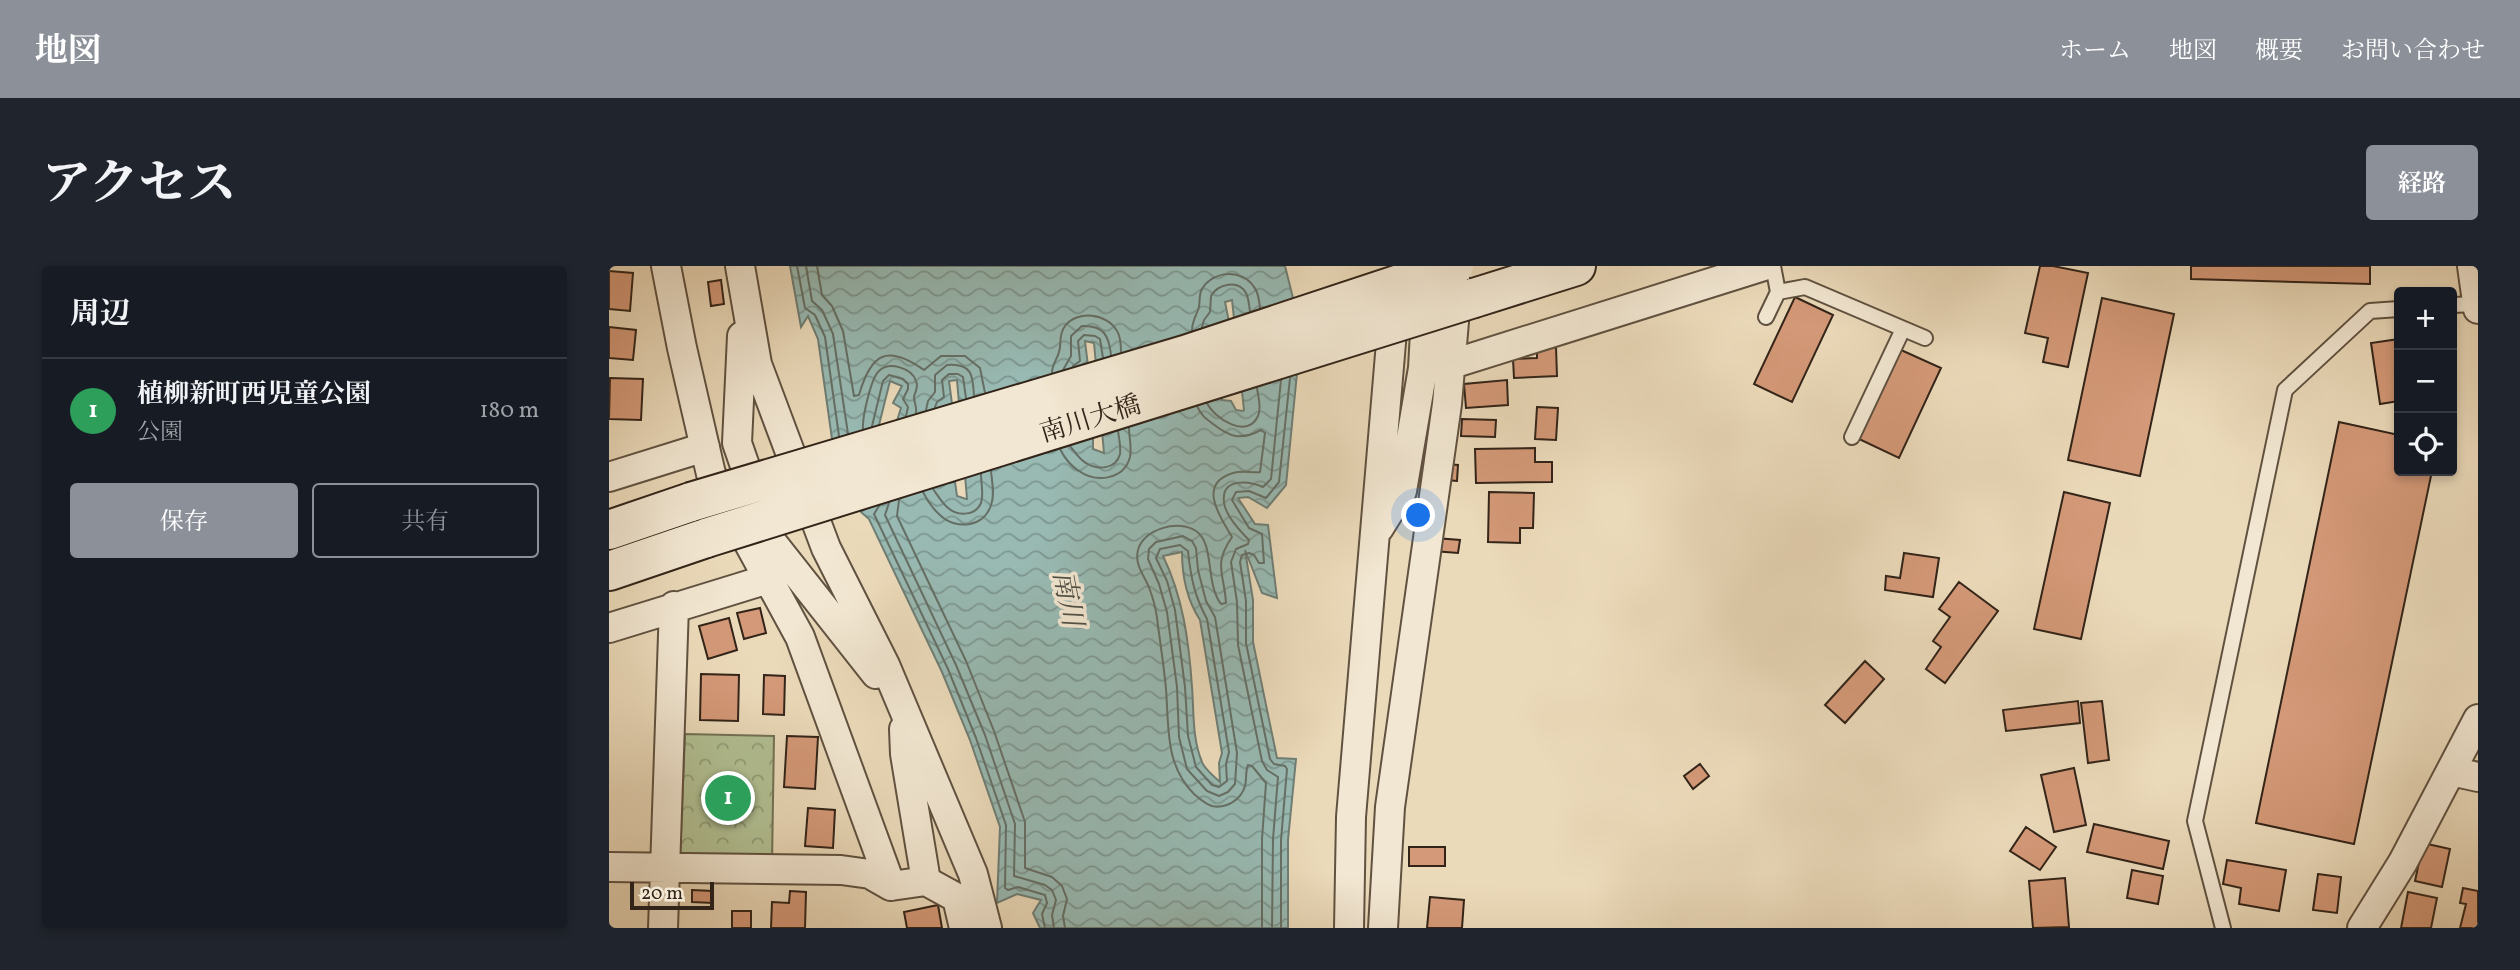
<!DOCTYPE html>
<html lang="ja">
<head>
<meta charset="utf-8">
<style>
	body { margin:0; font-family:Vollkorn,"Noto Serif JP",serif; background:#20242c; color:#f1f3f6 }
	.controls { position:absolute; right:21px; top:21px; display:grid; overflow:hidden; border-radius:7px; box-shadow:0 4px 10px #0003 }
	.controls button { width:63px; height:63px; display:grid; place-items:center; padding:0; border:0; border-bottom:2px solid #363941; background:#171b24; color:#f1f3f6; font:35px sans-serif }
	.scale { position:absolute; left:21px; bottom:18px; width:84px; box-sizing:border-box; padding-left:7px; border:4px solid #322419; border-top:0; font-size:19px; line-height:24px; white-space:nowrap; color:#322419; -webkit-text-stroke:5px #f2e7d2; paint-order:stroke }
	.you { position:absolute; left:810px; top:250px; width:24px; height:24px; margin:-18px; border:5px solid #fff; border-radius:50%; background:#1a73e8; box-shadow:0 0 0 10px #1a73e833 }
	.badge { display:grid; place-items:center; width:46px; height:46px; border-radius:50%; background:#8c9099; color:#fff; font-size:23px; font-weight:700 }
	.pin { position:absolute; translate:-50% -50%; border:4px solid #fff; box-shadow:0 2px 7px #0006 }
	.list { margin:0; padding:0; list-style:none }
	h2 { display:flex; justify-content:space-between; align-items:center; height:91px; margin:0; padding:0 28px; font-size:30px }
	h2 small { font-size:23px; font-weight:400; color:#9ea1a6 }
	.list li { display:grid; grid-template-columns:46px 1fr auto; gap:21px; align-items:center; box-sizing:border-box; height:105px; padding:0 28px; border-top:2px solid #363941 }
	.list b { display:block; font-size:26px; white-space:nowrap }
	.list p { margin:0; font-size:23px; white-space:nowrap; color:#9ea1a6 }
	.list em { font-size:23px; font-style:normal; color:#9ea1a6 }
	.actions { display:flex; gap:14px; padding:21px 28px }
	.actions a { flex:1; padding:16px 0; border:2px solid #8c9099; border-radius:7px; text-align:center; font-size:24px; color:#8c9099 }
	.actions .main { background:#8c9099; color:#fff }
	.icon { flex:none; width:38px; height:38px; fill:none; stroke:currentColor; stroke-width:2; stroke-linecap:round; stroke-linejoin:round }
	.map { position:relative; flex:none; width:1869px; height:662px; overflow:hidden; border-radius:7px }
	header { display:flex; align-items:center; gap:42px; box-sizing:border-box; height:98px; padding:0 35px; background:#8c9099; color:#fff }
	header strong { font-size:33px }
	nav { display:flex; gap:38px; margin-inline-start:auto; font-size:24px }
	.intro { display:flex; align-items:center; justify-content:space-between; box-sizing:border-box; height:168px; padding:0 42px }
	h1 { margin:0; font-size:49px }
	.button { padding:18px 32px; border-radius:7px; background:#8c9099; color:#fff; font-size:24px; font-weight:700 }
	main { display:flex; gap:42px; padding:0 42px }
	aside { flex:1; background:#171b24; border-radius:7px; box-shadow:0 4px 10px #0003 }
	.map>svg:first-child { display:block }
</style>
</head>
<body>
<header>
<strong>地図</strong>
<nav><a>ホーム</a><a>地図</a><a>概要</a><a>お問い合わせ</a></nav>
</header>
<div class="intro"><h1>アクセス</h1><a class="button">経路</a></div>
<main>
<aside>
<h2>周辺<small></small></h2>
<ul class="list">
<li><span class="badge" style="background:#2e9e5b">1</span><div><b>植柳新町西児童公園</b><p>公園</p></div><em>180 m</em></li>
</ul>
<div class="actions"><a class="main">保存</a><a>共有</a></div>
</aside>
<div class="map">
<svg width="1869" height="662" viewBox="0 0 1869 662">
	<defs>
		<pattern id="park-crowns" width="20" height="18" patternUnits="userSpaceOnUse" patternTransform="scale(1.75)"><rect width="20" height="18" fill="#b2c194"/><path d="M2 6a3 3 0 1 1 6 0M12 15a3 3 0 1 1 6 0" fill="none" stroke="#919d78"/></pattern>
		<pattern id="water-waves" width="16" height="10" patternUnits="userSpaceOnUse" patternTransform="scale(1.75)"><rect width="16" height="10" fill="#98bab3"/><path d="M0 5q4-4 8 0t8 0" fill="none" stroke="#7d9791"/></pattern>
	</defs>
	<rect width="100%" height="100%" fill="#ebdaba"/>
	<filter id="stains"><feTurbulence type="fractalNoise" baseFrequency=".00286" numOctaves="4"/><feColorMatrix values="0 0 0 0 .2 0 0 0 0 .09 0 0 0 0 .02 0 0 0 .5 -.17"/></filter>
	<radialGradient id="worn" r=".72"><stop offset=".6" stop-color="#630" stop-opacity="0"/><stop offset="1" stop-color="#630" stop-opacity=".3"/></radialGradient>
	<!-- park -->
	<path fill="url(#park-crowns)" stroke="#727256" stroke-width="2" d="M76,468L165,470L163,598L71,594Z"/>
	<!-- water -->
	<path fill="url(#water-waves)" stroke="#6f7e75" stroke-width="2" fill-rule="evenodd" d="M181,0H676L691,60L689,97L677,219L658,242L639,231L629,232L646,258L659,259L668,332L653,327L636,284L644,334V376L668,492L687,493L679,574V662H431L424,647L432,634L408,628L388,637L391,561L361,474L333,406L260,253L252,246L264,237L234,201L223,173L209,73L199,50L192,61ZM623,34L635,144L634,145L627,144L622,135L613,134L609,61L620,56L616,36ZM476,75L485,77L495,187L484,183V172L475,173L479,100ZM348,114L358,233H357L348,230L346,216L338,217L333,141L343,138L340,115ZM281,115L293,120L284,137L292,142L279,183L274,164L270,159ZM573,286C573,310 578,334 591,354L613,487L610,497L611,516C605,510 596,504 593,496C583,472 585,446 583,421C580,376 574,331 554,290Z"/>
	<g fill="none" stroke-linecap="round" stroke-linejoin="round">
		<!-- shore -->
		<path stroke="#656f66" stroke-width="2" d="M188,0L196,42L206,49L216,71L230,170
			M197,0L203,35L213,44L224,68L239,168
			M208,0L213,29L223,40L234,65L245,130L250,129C262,87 278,78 315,104L332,90H356L371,102L376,127
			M593,61L595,54L601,46L602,30C609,18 629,13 637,27C640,33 640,40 641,45
			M583,65C583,56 586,52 589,44C592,37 589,30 593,23C604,4 634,3 645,21C650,27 650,35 651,42
			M464,100L471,95L469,75L475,69L486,70L491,73L494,92
			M454,104L462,90V70L473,60C495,59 500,70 502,89
			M443,107C443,98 448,94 450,86C453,77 449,69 456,60C468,44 498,47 508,65C512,71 512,79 512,86
			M598,137C605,152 638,174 649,150C653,142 649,130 648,122
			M588,140C592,149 596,152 604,158C621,171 631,175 652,164L656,167L651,206C643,207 633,204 624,207C587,218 612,252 623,271C604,299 615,306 617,337L612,338C596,317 606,278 587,265C570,253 534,263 529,284C525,299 536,310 541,324C545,335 548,348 549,360C552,381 555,402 557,423C560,462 556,499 585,528C591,533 596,538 603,540C617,543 632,534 636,520C638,513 636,506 639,499L643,500L657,517L653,573V662
			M326,141L328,136L335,131L333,114L340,108H349L354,111L357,132
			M317,144L319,135L326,126V109L338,99C363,97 364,109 365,130
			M263,160L274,115L280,109L294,113L299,118V123L294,133L299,141L297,150
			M254,163C253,152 262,112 270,105C280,95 303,102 307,115C310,122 306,125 305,131C305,136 308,141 307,147
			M461,180C465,185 471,194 477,197C488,204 507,204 511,188C512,181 510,172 509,165
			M451,183C455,191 462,200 470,205C487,217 515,214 521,191C523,181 520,171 520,162
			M324,223C327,227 334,238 338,241C347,250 366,251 372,237C375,229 372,217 372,208
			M314,226C318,234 324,243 331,249C346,264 375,262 382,239C386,229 383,216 382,205
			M290,234L288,250L357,395L385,465L416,556V602L443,611L453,620L458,633L454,650L456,662
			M280,237L276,249L347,399L376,469L406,558L405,610L436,619L443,624L447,634L443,649L445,662
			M270,240L265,248L339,403L367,472L397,559L396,622L399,624L409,621L436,629L438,637L433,648L436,662
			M574,270L583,275L587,282L589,304L597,335L606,351L628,487L626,518L619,526L610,530L598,525L578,503L570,471L568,421L558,346L550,318L539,293L540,283L547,276Z
			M571,279L579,285C582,312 585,329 598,353L620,486L617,498L618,515L610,521L603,519L587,501L579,470L576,421L566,344L558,315L547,292L551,283Z
			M663,662L664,573L669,511L658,504L653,495L629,379L628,336L622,296L627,283L639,278L640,274C632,266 616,249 615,236C612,211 641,215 654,221L662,213L672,114
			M672,662V574L678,503L676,500L665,498L661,493L637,377V335L631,296L633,289L640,287L645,289L650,297H655L653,268L640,262L623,234L627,226L640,225L657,232L670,216L681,112"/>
	</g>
	<!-- building -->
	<path fill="#d49978" stroke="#322419" stroke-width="2" d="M1431,0H1444L1479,7L1459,101L1434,96L1439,72L1416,67Z
		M1582,0H1761V18L1582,13Z
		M0,5L24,7L21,45L0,43Z
		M112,14L115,38L102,40L99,16Z
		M1186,31L1224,49L1183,136L1145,118Z
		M1493,32L1565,48L1531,210L1459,194Z
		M0,61L27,64L24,94L0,92Z
		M1790,73V135L1771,138L1762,77Z
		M947,81L948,110L905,112L904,93L928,92V82Z
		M1292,84L1332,102L1290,192L1250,173Z
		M1,112L34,113L32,154L0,153Z
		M898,114L899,139L857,142L855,118Z
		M928,141L949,142L947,174L926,173Z
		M853,153L887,154L886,171L852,170Z
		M1730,156L1790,169V205H1823L1745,578L1647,557Z
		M926,182V196H943V216L867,217L866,183Z
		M838,198L849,199L848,215L837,214Z
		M880,226L925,227L924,262H911V277L879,276Z
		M1455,226L1501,237L1472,373L1425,363Z
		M826,272L851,274L849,287L824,285Z
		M1295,287L1330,292L1324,331L1276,324L1277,310L1291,312Z
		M1350,316L1389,345L1336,417L1317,403L1332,381L1324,375L1341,351L1330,343Z
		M151,342L157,367L135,373L128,347Z
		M120,352L128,384L99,393L90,360Z
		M1256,395L1275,413L1236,457L1216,439Z
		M92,408L130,409L129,455L91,454Z
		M155,409L176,410L175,449L154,448Z
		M1469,435L1471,457L1397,465L1394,444Z
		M1493,435L1500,494L1479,497L1472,437Z
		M178,470L209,471L206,523L175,521Z
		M1091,498L1100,510L1084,523L1075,510Z
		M1465,502L1477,559L1445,566L1432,509Z
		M199,542L226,544L224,582L196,580Z
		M1485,558L1560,575L1554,603L1478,586Z
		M1417,561L1447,581L1431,604L1401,585Z
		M1814,577L1841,583L1833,621L1806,615Z
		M800,581H836V600H800Z
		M1618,594L1677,604L1670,645L1630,638L1632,622L1614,618Z
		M1523,604L1554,610L1549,638L1518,632Z
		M1709,608L1732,611L1728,647L1704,644Z
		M1456,612L1460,661L1424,662L1420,615Z
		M1854,622L1869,625V662H1851L1857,638L1851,637Z
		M83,624L104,625V637L83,636Z
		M181,625L197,626L196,662H162L163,636L180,637Z
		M1799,626L1828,632L1822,662H1792Z
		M821,631L855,634L853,662H818Z
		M329,639L333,662H298L295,646Z
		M123,645H142V662H123Z"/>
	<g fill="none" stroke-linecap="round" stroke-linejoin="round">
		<!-- lane casing -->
		<g stroke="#605241" stroke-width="18">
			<path id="lane" d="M1169,26L1196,21L1316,72
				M1843,39L1868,38
				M1157,51L1169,26L1164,0
				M1243,171L1294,63
				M1614,662L1586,555L1676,124L1761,45L1790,43"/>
		</g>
		<!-- street casing -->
		<g stroke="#605241" stroke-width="32">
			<path id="street" d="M57,0L73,82L102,208L191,371L282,620
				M131,0L148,98L217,282L276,399L364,608L378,662
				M1863,0L1869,43
				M133,70L128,177L162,275L267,408
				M840,99L1155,0
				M0,211L96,181
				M770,262L793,225L814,102L818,31
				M0,362L159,313L171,302
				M295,463L296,488L317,615
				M1842,505L1869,511
				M0,601L232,604L261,608L282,620L317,615L348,632L355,662
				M54,662L65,340
				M740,662L742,551L785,41
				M774,662L781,541L838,138L848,20
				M1753,662L1794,596L1869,453"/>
		</g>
		<!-- secondary casing -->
		<g stroke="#322419" stroke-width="42">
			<path id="secondary" d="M865,32L967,0
				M0,264L82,236
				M0,305L97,272"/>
		</g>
		<!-- lane -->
		<use href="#lane" stroke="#f2e7d2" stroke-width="14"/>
		<!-- street -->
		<use href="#street" stroke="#f2e7d2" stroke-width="28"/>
		<!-- secondary -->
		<use href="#secondary" stroke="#f2e7d2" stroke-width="38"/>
		<!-- secondary-bridge casing -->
		<g stroke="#322419" stroke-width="42" stroke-linecap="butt">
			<path id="secondary-bridge" d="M82,236L576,89L845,0
				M97,272L865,32"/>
		</g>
		<!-- secondary-bridge -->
		<use href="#secondary-bridge" stroke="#f2e7d2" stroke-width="38"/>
	</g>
	<g text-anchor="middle" stroke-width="7" stroke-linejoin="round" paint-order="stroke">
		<!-- street labels -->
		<g font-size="26" fill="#322419" stroke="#f2e7d2">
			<text transform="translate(481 152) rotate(-17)" y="9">南川大橋</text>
		</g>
		<!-- water labels -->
		<g font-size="28" font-style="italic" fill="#515147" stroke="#f2e7d2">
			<text transform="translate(460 332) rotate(79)" y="10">南川</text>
		</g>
	</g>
	<rect width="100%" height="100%" filter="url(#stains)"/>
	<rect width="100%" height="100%" fill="url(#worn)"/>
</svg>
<div class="controls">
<button>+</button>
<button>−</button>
<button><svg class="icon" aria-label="locate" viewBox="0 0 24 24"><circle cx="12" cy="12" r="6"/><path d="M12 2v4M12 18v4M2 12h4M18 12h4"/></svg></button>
</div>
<div class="scale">20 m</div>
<div class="you"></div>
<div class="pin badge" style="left:119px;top:532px;background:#2e9e5b">1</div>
</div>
</main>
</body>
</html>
